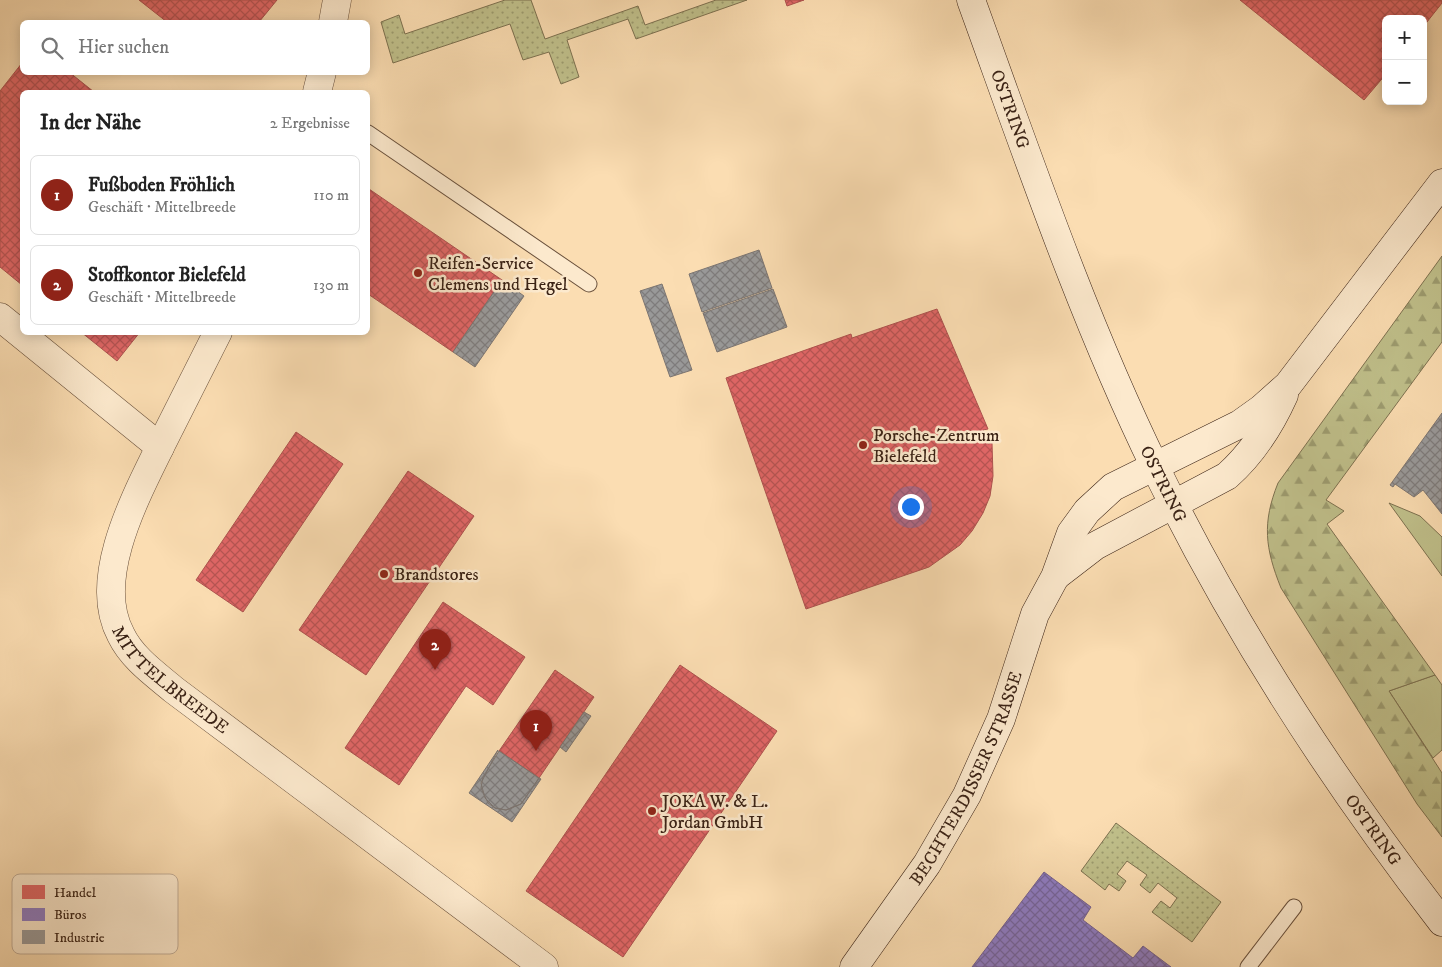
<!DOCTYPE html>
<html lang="de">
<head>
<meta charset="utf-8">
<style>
	body { margin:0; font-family:"IM FELL DW Pica",serif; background:#f6f6f6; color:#222 }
	.controls { position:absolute; right:15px; top:15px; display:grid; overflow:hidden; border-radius:8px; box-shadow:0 2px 12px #0003 }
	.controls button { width:45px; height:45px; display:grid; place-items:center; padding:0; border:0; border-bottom:1px solid #e0e0e0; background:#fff; color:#222; font:25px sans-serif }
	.you { position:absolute; left:910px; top:506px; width:18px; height:18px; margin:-12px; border:4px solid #fff; border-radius:50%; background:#1a73e8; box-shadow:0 0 0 8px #1a73e833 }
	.badge { display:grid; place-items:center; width:32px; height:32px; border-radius:50%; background:#8f2418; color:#fff; font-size:16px; font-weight:700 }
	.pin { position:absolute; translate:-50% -41px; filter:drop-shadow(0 1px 2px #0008) }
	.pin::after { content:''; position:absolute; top:26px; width:18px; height:15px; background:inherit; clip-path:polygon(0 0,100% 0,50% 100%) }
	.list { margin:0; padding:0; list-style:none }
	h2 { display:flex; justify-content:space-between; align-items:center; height:65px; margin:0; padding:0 20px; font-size:21px }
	h2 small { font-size:16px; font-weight:400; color:#767676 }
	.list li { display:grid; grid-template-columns:32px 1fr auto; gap:15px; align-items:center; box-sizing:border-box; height:80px; margin:0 10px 10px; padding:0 10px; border:1px solid #e0e0e0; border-radius:8px }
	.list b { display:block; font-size:19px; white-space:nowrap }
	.list p { margin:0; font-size:16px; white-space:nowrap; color:#767676 }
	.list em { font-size:16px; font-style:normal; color:#767676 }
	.icon { flex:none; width:28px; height:28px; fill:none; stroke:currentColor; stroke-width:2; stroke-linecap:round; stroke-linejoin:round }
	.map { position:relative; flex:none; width:1442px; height:967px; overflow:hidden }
	.search { position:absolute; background:#fff; box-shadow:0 2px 12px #0003; left:20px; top:20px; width:350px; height:55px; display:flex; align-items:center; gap:12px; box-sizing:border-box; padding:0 18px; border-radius:8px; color:#767676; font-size:19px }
	.panel { position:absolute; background:#fff; box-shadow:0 2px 12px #0003; left:20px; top:90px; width:350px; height:245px; border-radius:8px }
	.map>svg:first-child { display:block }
</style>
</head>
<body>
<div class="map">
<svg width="1442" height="967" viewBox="0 0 1442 967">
	<defs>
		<pattern id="forest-firs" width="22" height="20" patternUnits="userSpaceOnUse" patternTransform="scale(1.25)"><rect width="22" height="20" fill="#c0c08b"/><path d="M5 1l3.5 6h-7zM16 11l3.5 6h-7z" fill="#9d9c70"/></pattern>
		<pattern id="garden-dots" width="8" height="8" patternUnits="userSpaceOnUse" patternTransform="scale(1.25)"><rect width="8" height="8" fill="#c0c08b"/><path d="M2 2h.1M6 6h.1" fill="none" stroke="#9d9c70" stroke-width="1.8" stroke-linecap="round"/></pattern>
		<pattern id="shops-cross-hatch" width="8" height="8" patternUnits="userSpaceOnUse" patternTransform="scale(1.25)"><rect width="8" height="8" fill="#e06666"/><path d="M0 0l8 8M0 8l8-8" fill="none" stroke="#b75453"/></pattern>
		<pattern id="offices-cross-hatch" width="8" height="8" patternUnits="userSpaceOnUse" patternTransform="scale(1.25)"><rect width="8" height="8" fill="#8e7cc3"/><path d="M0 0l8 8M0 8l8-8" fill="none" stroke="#75659d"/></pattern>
		<pattern id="industry-cross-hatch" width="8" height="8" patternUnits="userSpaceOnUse" patternTransform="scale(1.25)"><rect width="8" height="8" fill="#999"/><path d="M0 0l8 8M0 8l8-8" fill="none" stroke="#7e7c7c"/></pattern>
	</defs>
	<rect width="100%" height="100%" fill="#fbddb2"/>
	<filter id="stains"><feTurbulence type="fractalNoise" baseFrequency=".004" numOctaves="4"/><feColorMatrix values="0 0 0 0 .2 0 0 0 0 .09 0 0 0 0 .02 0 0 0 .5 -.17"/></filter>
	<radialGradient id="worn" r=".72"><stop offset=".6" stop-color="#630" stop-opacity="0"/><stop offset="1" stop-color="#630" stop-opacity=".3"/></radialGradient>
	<!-- green -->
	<path fill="#c0c08b" stroke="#7d7150" d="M1389,503L1420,516L1442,537V576Z
		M1435,675L1442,685V750L1433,758L1389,691Z"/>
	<!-- forest -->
	<path fill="url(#forest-firs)" stroke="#7d7150" d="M1442,256V342L1326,500L1344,511L1327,524L1435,675L1389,691L1442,773V837L1417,804L1281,588C1265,548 1262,523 1278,483Z"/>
	<!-- garden -->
	<path fill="url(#garden-dots)" stroke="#7d7150" d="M505,0H531L545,39L638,6L645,25L716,0H747L636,39L628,19L567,40L579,77L561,84L549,52L523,60L510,24L393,63L381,22L399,15L405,34Z
		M1116,823L1221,902L1192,942L1152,912L1161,901L1170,908L1177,898L1158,883L1150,893L1140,885L1147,875L1127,861L1117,874L1126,881L1119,891L1109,884L1105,890L1081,871Z"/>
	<!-- shops -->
	<path fill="url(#shops-cross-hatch)" stroke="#ae524e" d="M139,0H277L259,22H167Z
		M785,0H804L787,6Z
		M1240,0H1442V3L1423,27V19H1386V74L1364,100Z
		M22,63V72H69L94,92H22V285L0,267V91Z
		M369,189L502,280L453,352L368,294Z
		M937,309L988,429L983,430L988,444L992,443L993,476L990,496L983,513L972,531L960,545L929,567L806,609L726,378L851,334L852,338Z
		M81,332H140L117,361Z
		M296,432L343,464L243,612L196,580Z
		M408,471L474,516L366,675L299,630Z
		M443,602L525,657L493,705L466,686L399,785L345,748Z
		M680,665L777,731L623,957L526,891Z
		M555,670L594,697L539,778L499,751Z"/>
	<!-- offices -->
	<path fill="url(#offices-cross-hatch)" stroke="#75618f" d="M1044,872L1091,907L1083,920L1133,958L1143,946L1171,967H972Z"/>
	<!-- industry -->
	<path fill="url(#industry-cross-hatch)" stroke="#7c7571" d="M759,250L772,288L702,312L689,274Z
		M502,280L524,296L475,367L453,352Z
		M662,284L692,370L670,377L640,291Z
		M773,289L787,327L717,352L703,313Z
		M1442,413V514L1423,490L1414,497L1395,484L1393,487L1390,485Z
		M584,712L591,716L566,752L560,747Z
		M498,750L481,783L485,798L495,808L506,810L521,804L539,778L541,779L512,822L469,793Z
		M499,751L539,778L521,804L506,810L495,808L488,803L481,788L483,777Z"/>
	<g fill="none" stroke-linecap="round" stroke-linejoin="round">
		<!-- lane casing -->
		<g stroke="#6a513c" stroke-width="17">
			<path id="lane" d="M368,133L589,284
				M1248,967L1294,907"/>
		</g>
		<!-- street casing -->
		<g stroke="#6a513c" stroke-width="29">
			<g id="street">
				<path d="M333,22L337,0"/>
				<path d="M317,92L322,72"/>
				<path id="s1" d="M0,317L160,447C135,498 91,580 121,635C132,658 155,674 174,690L544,967"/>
				<path d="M160,447L218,332"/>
			</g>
		</g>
		<!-- secondary casing -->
		<g stroke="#3a2215" stroke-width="29">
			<g id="secondary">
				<path id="s2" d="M971,0C1028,157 1082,317 1155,467C1234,629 1332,780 1442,922"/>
				<path d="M1056,576L1095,546L1227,476C1253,453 1270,426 1284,395"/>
				<path id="s3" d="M854,967L927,864L967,795L1001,719L1035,614L1055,577L1071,533L1087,511L1113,487L1240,424L1261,409L1288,385L1442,183"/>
			</g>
		</g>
		<!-- lane -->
		<use href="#lane" stroke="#fce9cd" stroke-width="15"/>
		<!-- street -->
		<use href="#street" stroke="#fce9cd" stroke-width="28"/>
		<!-- secondary -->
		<use href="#secondary" stroke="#fce9cd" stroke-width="28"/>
	</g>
	<!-- markers -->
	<g fill="#8f2418" stroke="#fce9cd" stroke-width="2">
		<circle cx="418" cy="273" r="5"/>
		<circle cx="863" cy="445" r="5"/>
		<circle cx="384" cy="574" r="5"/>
		<circle cx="652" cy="811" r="5"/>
	</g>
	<g text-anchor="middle" stroke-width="5" stroke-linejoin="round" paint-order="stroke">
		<!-- street labels -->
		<g font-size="18" fill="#3a2215" stroke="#fce9cd">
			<text dy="6" stroke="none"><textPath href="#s2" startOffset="116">OSTRING</textPath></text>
			<text dy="6" stroke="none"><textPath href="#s2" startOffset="521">OSTRING</textPath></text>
			<text dy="6" stroke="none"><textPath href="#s1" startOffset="472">MITTELBREEDE</textPath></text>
			<text dy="6" stroke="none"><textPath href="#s3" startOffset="221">BECHTERDISSER STRASSE</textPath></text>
			<text dy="6" stroke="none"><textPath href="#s2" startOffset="926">OSTRING</textPath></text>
		</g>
		<!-- poi labels -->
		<g font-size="18" fill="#3a2215" stroke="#fce9cd" text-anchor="start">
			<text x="428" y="269">Reifen-Service<tspan x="428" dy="21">Clemens und Hegel</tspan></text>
			<text x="873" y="441">Porsche-Zentrum<tspan x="873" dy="21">Bielefeld</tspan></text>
			<text x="394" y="580">Brandstores</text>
			<text x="662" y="807">JOKA W. &amp; L.<tspan x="662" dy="21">Jordan GmbH</tspan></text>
		</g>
	</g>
	<!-- legend -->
	<rect x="12" y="874" width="166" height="80" rx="8" fill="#fce9cd" stroke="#c2ad96" stroke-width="1"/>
	<rect x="22" y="885" width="23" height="14" fill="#e06666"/>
	<rect x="22" y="908" width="23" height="13" fill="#8e7cc3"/>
	<rect x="22" y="930" width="23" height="14" fill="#999"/>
	<g font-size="14" fill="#3a2215">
		<text x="54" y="897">Handel</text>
		<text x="54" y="919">Büros</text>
		<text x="54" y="942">Industrie</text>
	</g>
	<rect width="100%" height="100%" filter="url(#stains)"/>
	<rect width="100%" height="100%" fill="url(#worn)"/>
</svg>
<div class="controls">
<button>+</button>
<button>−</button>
</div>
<div class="you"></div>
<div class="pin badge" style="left:536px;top:751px">1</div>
<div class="pin badge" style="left:435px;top:670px">2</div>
<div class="search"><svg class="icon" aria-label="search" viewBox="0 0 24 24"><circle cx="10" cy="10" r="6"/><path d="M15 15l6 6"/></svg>Hier suchen</div>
<section class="panel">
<h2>In der Nähe<small>2 Ergebnisse</small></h2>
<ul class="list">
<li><span class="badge">1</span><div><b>Fußboden Fröhlich</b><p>Geschäft · Mittelbreede</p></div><em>110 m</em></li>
<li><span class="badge">2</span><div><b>Stoffkontor Bielefeld</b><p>Geschäft · Mittelbreede</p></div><em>130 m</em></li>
</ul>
</section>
</div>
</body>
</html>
